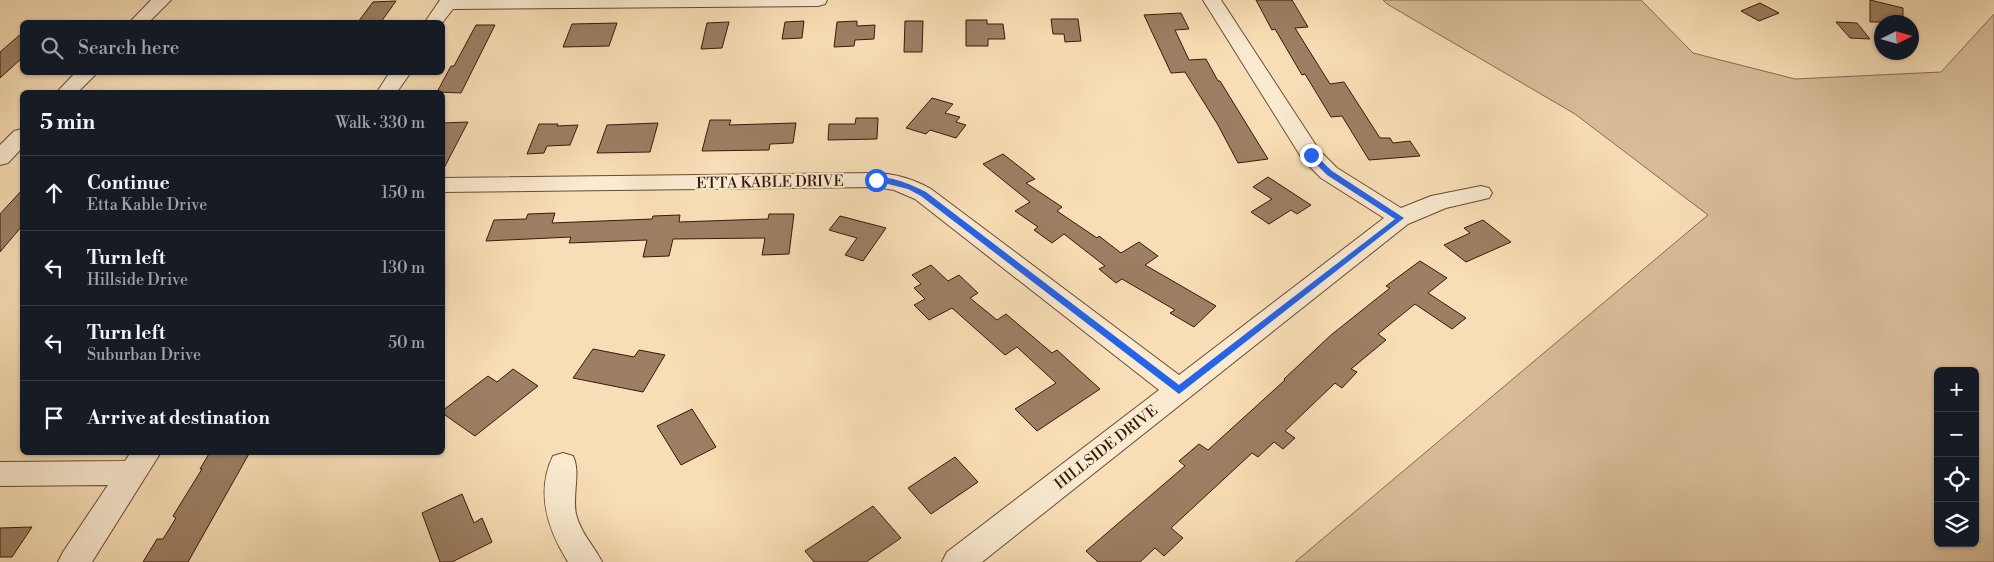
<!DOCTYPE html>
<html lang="en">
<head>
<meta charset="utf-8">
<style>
	body { margin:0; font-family:"Libre Bodoni",serif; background:#20242c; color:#f1f3f6 }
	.controls { position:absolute; right:15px; bottom:15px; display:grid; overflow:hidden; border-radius:8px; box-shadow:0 1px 4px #0004 }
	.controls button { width:45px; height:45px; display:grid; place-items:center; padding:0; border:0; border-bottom:1px solid #363941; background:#171b24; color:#f1f3f6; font:25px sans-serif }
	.compass { position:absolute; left:1874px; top:15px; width:45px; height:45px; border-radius:50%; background:#171b24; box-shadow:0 1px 4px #0004; rotate:85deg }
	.stop { position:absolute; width:15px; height:15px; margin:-11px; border:4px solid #2563eb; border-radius:50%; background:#fff }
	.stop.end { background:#2563eb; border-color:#fff; box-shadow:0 1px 5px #0008 }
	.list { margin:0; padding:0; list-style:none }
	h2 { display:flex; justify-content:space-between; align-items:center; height:65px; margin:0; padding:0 20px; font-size:21px }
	h2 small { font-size:16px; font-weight:400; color:#9ea1a6 }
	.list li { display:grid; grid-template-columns:32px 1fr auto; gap:15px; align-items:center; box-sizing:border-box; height:75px; padding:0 20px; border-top:1px solid #363941 }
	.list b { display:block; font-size:19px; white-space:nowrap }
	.list p { margin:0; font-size:16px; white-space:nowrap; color:#9ea1a6 }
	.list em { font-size:16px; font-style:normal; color:#9ea1a6 }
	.icon { flex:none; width:28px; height:28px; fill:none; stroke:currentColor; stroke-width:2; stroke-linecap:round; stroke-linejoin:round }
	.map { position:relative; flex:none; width:1994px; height:562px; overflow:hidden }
	.search { position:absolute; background:#171b24; box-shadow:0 1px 4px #0004; left:20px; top:20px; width:425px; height:55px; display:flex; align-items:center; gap:12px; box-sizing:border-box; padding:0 18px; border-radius:8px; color:#9ea1a6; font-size:19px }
	.panel { position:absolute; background:#171b24; box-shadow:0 1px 4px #0004; left:20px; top:90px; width:425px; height:365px; border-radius:8px }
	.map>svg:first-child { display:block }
</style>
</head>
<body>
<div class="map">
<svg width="1994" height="562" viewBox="0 0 1994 562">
	<rect width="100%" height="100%" fill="#f8deb6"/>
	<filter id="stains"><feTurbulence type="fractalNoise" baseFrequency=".004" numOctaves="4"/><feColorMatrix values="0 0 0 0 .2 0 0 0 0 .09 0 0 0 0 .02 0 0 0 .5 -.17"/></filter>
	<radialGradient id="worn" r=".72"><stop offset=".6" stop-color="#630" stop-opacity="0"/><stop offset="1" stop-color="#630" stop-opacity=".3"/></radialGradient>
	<!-- green -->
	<path fill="#d8bc99" stroke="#896a51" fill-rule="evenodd" d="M1383,0H1641L1693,53L1795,79L1941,72L1994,14V562H1295L1708,215L1575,114L1387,4ZM1938,371H1975V543H1938Z"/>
	<!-- building -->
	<path fill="#9d7f63" stroke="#3a1809" d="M1256,0H1292L1308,27L1295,28L1330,84L1344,82L1380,138H1390L1393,143L1410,141L1420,156L1369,160L1342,116L1331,117L1305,74L1302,75L1275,29L1272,30Z
		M1870,0L1903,8V22H1870Z
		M396,1L381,22H358L373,2Z
		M1760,3L1779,13L1759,21L1741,11Z
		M1181,13L1189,29L1175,30L1189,60L1206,59L1218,81H1220L1268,159L1238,163L1218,125L1185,72L1171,73L1144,15Z
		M1051,19H1078L1081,41L1065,42L1064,34H1053Z
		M966,20H987V24H1003L1005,39H988V46H966Z
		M804,21L802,38L782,39L785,22Z
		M857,21V26L875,25L874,39L855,40L854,46L834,47L837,22Z
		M905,21H923L922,52H904Z
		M729,22L722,48L701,49L707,23Z
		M1836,22L1857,23L1870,39L1850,38Z
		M617,23L609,46L563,47L572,24Z
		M476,25H495L461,93L437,92L451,66H454Z
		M22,33V58L0,78V52Z
		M932,98L953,104L945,113L960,117L956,122L966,125L956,138L930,130L926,134L906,128Z
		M856,118H878L877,139L828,140L829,124H855Z
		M710,120H731L729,125L796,123L793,143L770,144L769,150L702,151Z
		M468,122L442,172V123Z
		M658,123L650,152L597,153L607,125Z
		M539,124H558L557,126L578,125L570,145L547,146L544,153L527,154Z
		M1003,154L1035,179L1026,183L1062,207L1057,211L1097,238L1099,236L1121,253L1139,242L1158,256L1145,265L1216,306L1194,327L1170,313L1175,310L1122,279L1116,283L1099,269L1105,266L1064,234L1052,243L1034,230L1038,227L1015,211L1030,202L983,164Z
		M1268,177L1311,205L1297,214L1291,210L1269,224L1251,212L1272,199L1253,187Z
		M22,190V226L0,252V214Z
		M555,213L552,223L652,219L653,216L680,215L679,222L736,220L768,219L769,214H794L789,254L762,255L765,238L673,239L669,256L643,257L647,240L569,243L571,237L486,241L494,220L526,219L528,214Z
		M840,216L886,228L863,261L845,255L857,238L829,230Z
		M1483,220L1511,242L1466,262L1444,245L1470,233L1464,228Z
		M1420,261L1447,278L1428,293L1466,318L1452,329L1415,304L1378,334L1386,340L1351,369L1357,372L1342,388L1335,383L1285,431L1295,438L1283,449L1274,442L1258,457L1252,453L1171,528L1183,538L1164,556L1155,548L1140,562H1098L1086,551L1185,466L1179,461L1199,444L1208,450L1285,380L1284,379L1331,335L1390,288L1386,286Z
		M931,265L948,281L959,275L978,293L970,298L997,320L1006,314L1052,353L1057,350L1100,389L1037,431L1015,409L1056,383L1017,347L1005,355L952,308L929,320L914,305L925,299L914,288L921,284L912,275Z
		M593,349L634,357L639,350L665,355L643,392L573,378Z
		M513,369L538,386L475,436L442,413V411L488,376L497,382Z
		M692,409L716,447L681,465L657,426Z
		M210,452H250L188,562H143L157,539H163L176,518L173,516L202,469H200Z
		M955,457L978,482L931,514L908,488Z
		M462,494L474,523L482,518L492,542L452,562H440L422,513Z
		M873,506L901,538L866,562H814L805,551Z
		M32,527L12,557H0V528Z"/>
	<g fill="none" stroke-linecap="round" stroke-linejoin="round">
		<!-- minor casing -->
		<g stroke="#6a4a34" stroke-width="2">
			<path id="minor" d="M151,0H171L149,22H130Z
				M440,0H827L825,4L818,6L453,9L442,23L425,22Z
				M1203,0H1221L1319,150L1337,168L1401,208L1431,196L1481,186L1489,188L1492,193L1489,198L1446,208L1408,224L982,562H942L947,552L1159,390L915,199L894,190L876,187L442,192V178L876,173C895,174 914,179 931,189L1179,375L1384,218L1321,178L1303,160Z
				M76,72H98L78,92H57Z
				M390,72H411L397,92H377Z
				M22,129V148L8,163L0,165V145L14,131Z
				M131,452H161L92,562H58L63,552L108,485L0,486V462L125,461Z
				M563,453L573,456C581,472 572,495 576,514C580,532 594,546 602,562H568C548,530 535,493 553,456Z"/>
		</g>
		<!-- minor -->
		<use href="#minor" fill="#faead0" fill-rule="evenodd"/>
	</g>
	<!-- route -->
	<path fill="#2563eb" d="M1308,153H1313L1332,171L1404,218L1179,394L921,196L908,189L872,180C884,172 914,186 926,192L1179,385L1395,219L1327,175L1308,156Z"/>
	<g text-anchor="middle" stroke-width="4" stroke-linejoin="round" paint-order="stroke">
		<!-- street labels -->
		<g font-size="15" fill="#3a1809" stroke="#faead0">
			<text transform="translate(770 182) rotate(-1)" y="5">ETTA KABLE DRIVE</text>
			<text transform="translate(1106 447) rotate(-38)" y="5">HILLSIDE DRIVE</text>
		</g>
	</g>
	<rect width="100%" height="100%" filter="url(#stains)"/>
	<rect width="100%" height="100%" fill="url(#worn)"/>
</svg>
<div class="controls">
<button>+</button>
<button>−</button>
<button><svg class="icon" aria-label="locate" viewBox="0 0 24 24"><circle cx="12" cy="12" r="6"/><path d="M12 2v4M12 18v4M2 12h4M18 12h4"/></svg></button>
<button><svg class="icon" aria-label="layers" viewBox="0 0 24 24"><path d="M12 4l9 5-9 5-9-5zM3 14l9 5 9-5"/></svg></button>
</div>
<svg class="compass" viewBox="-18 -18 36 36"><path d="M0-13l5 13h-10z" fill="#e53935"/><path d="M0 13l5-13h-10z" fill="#9ea1a6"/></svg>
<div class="stop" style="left:876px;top:180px"></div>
<div class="stop end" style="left:1311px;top:155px"></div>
<div class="search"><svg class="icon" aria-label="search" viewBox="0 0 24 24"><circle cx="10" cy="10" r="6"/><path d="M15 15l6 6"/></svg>Search here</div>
<section class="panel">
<h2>5 min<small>Walk · 330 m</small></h2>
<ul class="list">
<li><svg class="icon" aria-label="ahead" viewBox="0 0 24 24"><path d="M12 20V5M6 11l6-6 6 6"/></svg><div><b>Continue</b><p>Etta Kable Drive</p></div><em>150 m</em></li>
<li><svg class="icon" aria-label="left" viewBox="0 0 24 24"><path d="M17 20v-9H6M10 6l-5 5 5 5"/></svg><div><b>Turn left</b><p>Hillside Drive</p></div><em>130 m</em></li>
<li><svg class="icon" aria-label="left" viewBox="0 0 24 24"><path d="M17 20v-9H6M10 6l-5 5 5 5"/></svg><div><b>Turn left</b><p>Suburban Drive</p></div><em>50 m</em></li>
<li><svg class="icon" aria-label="arrive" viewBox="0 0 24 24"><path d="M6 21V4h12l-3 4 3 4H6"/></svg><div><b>Arrive at destination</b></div></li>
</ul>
</section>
</div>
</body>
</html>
